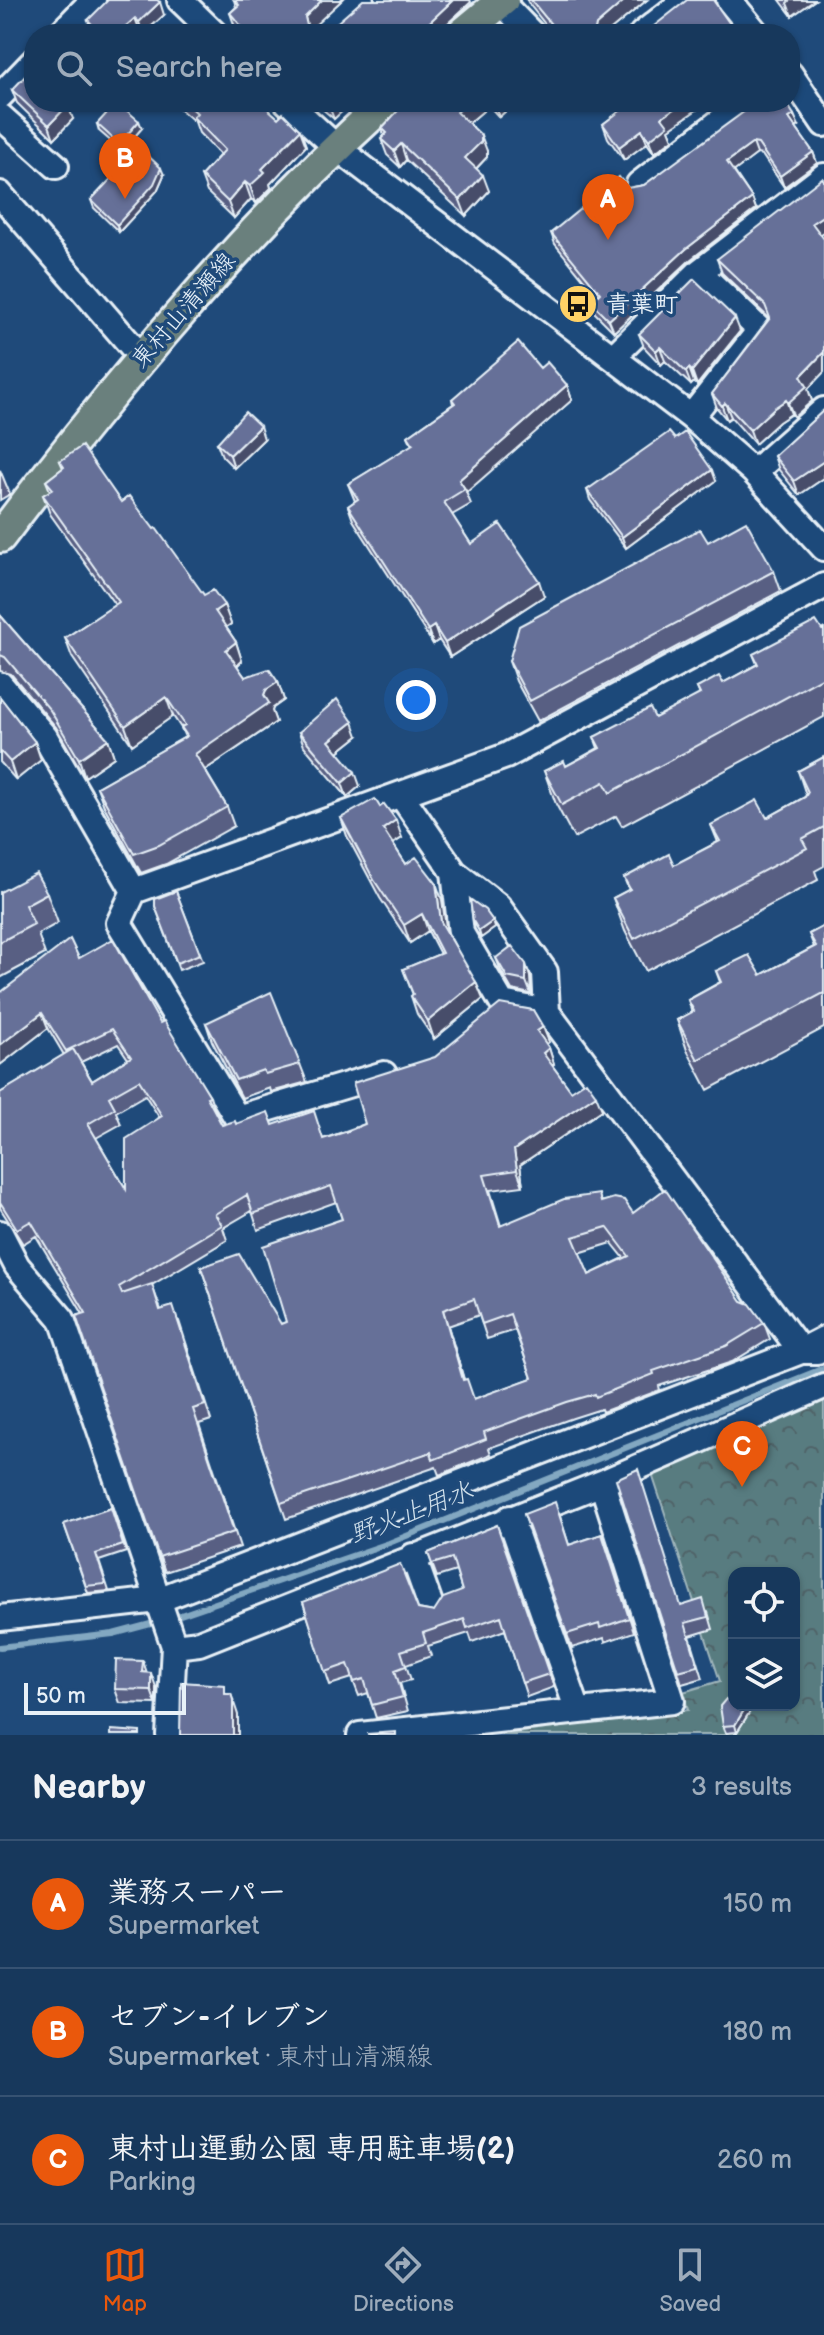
<!DOCTYPE html>
<html lang="en">
<head>
<meta charset="utf-8">
<style>
	body { margin:0; font-family:"Balsamiq Sans","Klee One",sans-serif; background:#203f62; color:#f1f3f6 }
	.controls { position:absolute; right:24px; bottom:24px; display:grid; overflow:hidden; border-radius:16px; box-shadow:0 2px 6px #0004 }
	.controls button { width:72px; height:72px; display:grid; place-items:center; padding:0; border:0; border-bottom:2px solid #365272; background:#17385c; color:#f1f3f6; font:40px sans-serif }
	.scale { position:absolute; left:24px; bottom:20px; width:162px; box-sizing:border-box; padding-left:8px; border:4px solid #e8f1f8; border-top:0; font-size:22px; line-height:28px; white-space:nowrap; color:#e8f1f8; -webkit-text-stroke:6px #1f4a7a; paint-order:stroke }
	.you { position:absolute; left:416px; top:700px; width:28px; height:28px; margin:-20px; border:6px solid #fff; border-radius:50%; background:#1a73e8; box-shadow:0 0 0 12px #1a73e833 }
	.badge { display:grid; place-items:center; width:52px; height:52px; border-radius:50%; background:#ea580c; color:#fff; font-size:26px; font-weight:700 }
	.pin { position:absolute; translate:-50% -66px; filter:drop-shadow(0 2px 4px #0008) }
	.pin::after { content:''; position:absolute; top:42px; width:28px; height:24px; background:inherit; clip-path:polygon(0 0,100% 0,50% 100%) }
	.list { margin:0; padding:0; list-style:none }
	h2 { display:flex; justify-content:space-between; align-items:center; height:104px; margin:0; padding:0 32px; font-size:34px }
	h2 small { font-size:26px; font-weight:400; color:#9eacbb }
	.list li { display:grid; grid-template-columns:52px 1fr auto; gap:24px; align-items:center; box-sizing:border-box; height:128px; padding:0 32px; border-top:2px solid #365272 }
	.list b { display:block; font-size:30px; white-space:nowrap }
	.list p { margin:0; font-size:26px; white-space:nowrap; color:#9eacbb }
	.list em { font-size:26px; font-style:normal; color:#9eacbb }
	.icon { flex:none; width:44px; height:44px; fill:none; stroke:currentColor; stroke-width:2; stroke-linecap:round; stroke-linejoin:round }
	.map { position:relative; flex:none; width:824px; height:1735px; overflow:hidden }
	.search { position:absolute; background:#17385c; box-shadow:0 2px 6px #0004; left:24px; right:24px; top:24px; height:88px; display:flex; align-items:center; gap:20px; box-sizing:border-box; padding:0 28px; border-radius:32px; color:#9eacbb; font-size:30px }
	.sheet { height:488px; background:#17385c }
	nav { display:flex; justify-content:space-around; align-items:center; box-sizing:border-box; height:112px; border-top:2px solid #365272; background:#17385c; font-size:22px; color:#9eacbb }
	nav a { display:grid; justify-items:center; gap:4px }
	nav .on { color:#ea580c }
	.map>svg:first-child { display:block }
</style>
</head>
<body>
<div class="map">
<svg width="824" height="1735" viewBox="0 0 824 1735">
	<defs>
		<pattern id="park-crowns" width="20" height="18" patternUnits="userSpaceOnUse" patternTransform="scale(2)"><rect width="20" height="18" fill="#587b80"/><path d="M2 6a3 3 0 1 1 6 0M12 15a3 3 0 1 1 6 0" fill="none" stroke="#506468"/></pattern>
	</defs>
	<rect width="100%" height="100%" fill="#1f4a7a"/>
	<filter id="ink" filterUnits="userSpaceOnUse"><feTurbulence type="fractalNoise" baseFrequency=".0125" numOctaves="2"/><feDisplacementMap in="SourceGraphic" scale="16" xChannelSelector="R" yChannelSelector="G"/><feConvolveMatrix kernelMatrix="1 2 1 2 8 2 1 2 1" color-interpolation-filters="sRGB"/></filter>
	<g filter="url(#ink)">
		<!-- park -->
		<path fill="url(#park-crowns)" stroke="#a0b6bc" stroke-width="2" fill-rule="evenodd" d="M824,1401V1735H501L688,1710L683,1692L720,1681L651,1471ZM734,1573H794V1705H734Z"/>
		<g fill="none" stroke-linecap="round" stroke-linejoin="round">
			<!-- stream -->
			<path stroke="#83a8c1" stroke-width="6" d="M169,1619L389,1543L824,1368
				M0,1647L113,1634L158,1622"/>
			<!-- minor casing -->
			<g stroke="#e8f1f8" stroke-width="30">
				<path id="minor" d="M180,0L215,34
					M499,0L532,34
					M729,0L757,34
					M60,34L93,0
					M324,34L361,0
					M642,34L685,0
					M790,74L824,124
					M0,96L34,61
					M287,102L336,147L691,417L754,472L824,548
					M0,116L56,166
					M639,184L745,102
					M0,194L142,358
					M699,272L824,176
					M613,357L699,272L760,330L691,417
					M754,472L824,410
					M0,684L45,737L134,891L506,756L824,586
					M401,795L454,872L461,933L502,1003L547,1012L801,1351H817
					M454,872L498,906L545,972L547,1012
					M134,891L119,923L237,1118L384,1074
					M0,1233L17,1266L62,1319L174,1646L169,1735
					M510,1518L578,1711
					M413,1556L433,1612
					M0,1618L158,1600L801,1351L824,1339
					M174,1646L199,1643L602,1483L824,1386
					M360,1735L672,1701L602,1483"/>
			</g>
			<!-- major casing -->
			<g stroke="#e8f1f8" stroke-width="36">
				<path id="major" d="M462,34L503,0
					M0,537C117,382 242,233 386,102"/>
			</g>
			<!-- minor -->
			<use href="#minor" stroke="#1f4a7a" stroke-width="24"/>
			<!-- major -->
			<use href="#major" stroke="#6a807d" stroke-width="30"/>
		</g>
		<!-- wall -->
		<path fill="#585f83" stroke="#e8f1f8" stroke-width="2" fill-rule="evenodd" d="M234,0L310,30L321,34H241L235,27L230,13L236,7Z
			M527,0H647L606,34H553L529,4Z
			M780,0H815L792,16Z
			M164,15L144,34L140,31L136,34H94L88,20Z
			M12,90L73,119L54,139L17,103Z
			M172,102H260L278,118L300,130L306,146L270,184L271,188L256,203L251,199L234,218L207,192L201,176L220,155L199,133L195,122Z
			M314,102H352L334,119Z
			M406,102H533L523,111L516,102L499,117L489,106L469,123L487,151V157L476,169L489,191L466,216L406,160L400,167L387,155L381,139L384,136L382,128Z
			M632,102H708L669,129L673,139L654,153L647,143L624,160L608,138L603,124Z
			M758,106L799,126L796,128L813,152L817,163L784,187L762,155L757,154L734,171L752,198L756,209L690,260L614,332L595,313L591,302L597,296L555,244L551,233L628,188L644,185Z
			M97,124L142,128L122,151L99,131Z
			M164,175L157,191L119,232L94,208L91,200Z
			M821,235L808,389L812,401L794,417L791,414L779,422L755,444L731,417L727,420L717,408L712,394L769,318L722,273L717,259Z
			M740,331L697,385L694,382L691,385L665,361L661,365L644,347L639,334Z
			M540,368L567,385L572,400L466,492L471,504L452,515L471,544L544,596L450,657L439,640L433,644L353,520L348,506L355,501L348,484L412,445L408,436L453,404L452,399Z
			M824,410V478L799,495L779,470L774,456Z
			M264,439L234,468L222,456L217,443Z
			M675,439L716,481L626,548L590,500L587,490Z
			M60,461L121,502L204,595L224,605L231,624L226,627L236,642L242,661L237,666L245,677L278,682L284,700L273,708L272,711L276,722L205,770L227,807L234,826L166,864L141,873L104,806L97,787L185,737L181,728L173,716L132,745L72,657L65,638L115,605L50,514L43,495L50,491L46,481L63,468Z
			M0,470L10,494L0,500Z
			M774,571L781,591L538,721L516,681L509,661Z
			M0,615L108,739L114,757L85,777L56,727L11,674L0,671Z
			M824,629V717L622,826L616,816L574,838L556,804L544,771L566,766L598,748L594,737L655,718L700,695L697,688L723,683L757,664L753,654Z
			M0,697L35,742L41,760L16,780L0,762Z
			M299,732L358,736L338,752L360,786L347,797L304,746Z
			M824,757V866L815,871L818,880L646,971L625,931L613,898L629,890L624,878L674,865L718,842L711,825L767,818L805,797L806,795L798,771Z
			M380,807L402,838L393,844L406,864L442,900L447,931L483,999L434,1039L417,1014L411,996L413,995L403,969L440,954L428,931L410,943L380,898L347,836L341,818Z
			M176,891L203,961L179,970L155,906Z
			M0,892L47,893L58,923L38,934L45,954L0,978Z
			M824,926V1028L708,1090L687,1050L677,1020L692,1012L688,1000L720,982L716,971L761,975L814,947L809,934Z
			M79,958L160,1023L210,1096L215,1111L222,1125H273L323,1139L365,1124L549,1042L546,1044L549,1048L554,1064L552,1065L571,1091L602,1110L520,1165L523,1186L490,1190L501,1226L602,1201L633,1213L742,1301L764,1323L770,1339L732,1362L659,1386L660,1390L602,1412L601,1409L573,1418L489,1448L491,1454L439,1475L436,1467L286,1519L201,1267L281,1324L286,1322L342,1219L336,1202L258,1230L252,1211L223,1228L227,1240L152,1285L161,1310L179,1321L211,1420L199,1424L240,1547L165,1572L76,1316L83,1314L36,1236L23,1244L0,1208V1093L64,1055L48,1028L0,1065V993ZM118,1044L128,1059L92,1081L81,1062ZM145,1095L159,1117L126,1189L96,1138L121,1124L116,1112ZM612,1243L624,1258L589,1275L579,1253ZM479,1315L487,1339L515,1330L532,1378L474,1399L464,1380L448,1326Z
			M496,958L530,977L531,994L512,990L501,971Z
			M206,1023L300,1064L307,1082L271,1092L270,1088L242,1098L212,1041Z
			M111,1508L126,1552L99,1561L109,1591L88,1593L64,1524Z
			M524,1514L560,1516L569,1545L602,1534L634,1632L605,1642L604,1638L572,1648Z
			M497,1525L554,1687L527,1697L505,1630L472,1642L469,1633L428,1646L431,1656L406,1665L411,1680L400,1683L408,1711L376,1718L368,1693L359,1696L352,1678L330,1685L303,1602L418,1609L434,1612L462,1591L456,1571L437,1577L428,1553Z
			M682,1606L708,1612L713,1629L690,1636L703,1678L682,1684L678,1671Z
			M143,1661L147,1673L156,1687V1704L120,1703L115,1689Z
			M734,1705H754L737,1732L726,1733L723,1726Z"/>
		<!-- shaded-wall -->
		<path fill="#474e6a" stroke="#e8f1f8" stroke-width="2" d="M322,0H342L310,30H308L305,17Z
			M453,0H470L471,2L436,34H417Z
			M625,0H647L606,34H594L596,25Z
			M790,0H815L792,16L787,3Z
			M160,2L164,15L143,34L139,22Z
			M135,18L140,31L136,34H117Z
			M333,102H352L334,119L329,106Z
			M469,102H488L489,106L463,128L457,112Z
			M494,102H516L499,117Z
			M520,102H533L523,111Z
			M684,102H708L669,129L673,139L654,153L649,140L662,117Z
			M68,105L73,119L54,139L49,125Z
			M794,115L799,126L793,129L789,118Z
			M139,121L142,128L122,151L119,144Z
			M300,130L306,146L270,184L271,188L256,203L250,186L262,169Z
			M642,130L647,143L624,160L619,147Z
			M481,135L487,151V157L471,174L465,158Z
			M753,143L757,154L732,173L727,162Z
			M401,144L406,160L400,167L394,151Z
			M813,152L817,163L784,187L780,176Z
			M161,168L164,175L157,191L119,232L117,225Z
			M483,175L489,191L466,216L460,200Z
			M245,182L251,199L234,218L228,202Z
			M752,198L756,209L690,260L614,332L609,320L686,249Z
			M824,215V232L817,237L812,223Z
			M735,318L740,331L697,385L692,371Z
			M660,347L665,361L661,365L656,351Z
			M824,352V372L808,389L812,401L794,417L788,403L801,376Z
			M689,368L694,382L691,385L686,372Z
			M567,385L572,400L467,492L459,480Z
			M786,400L791,414L779,422L755,444L750,430L774,408Z
			M725,403L731,417L727,420L722,406Z
			M260,426L264,439L234,468L230,455Z
			M824,461V478L799,495L794,481Z
			M712,470L716,481L626,548L622,537Z
			M539,581L544,596L450,657L445,643Z
			M224,605L231,624L222,630L215,611Z
			M434,626L439,640L433,644L428,630Z
			M236,642L242,661L233,669L226,650Z
			M278,682L284,700L273,708L272,711L276,722L202,772L195,754L264,695L266,690Z
			M166,697L173,716L132,745L125,726Z
			M353,722L358,736L334,755L329,741Z
			M108,739L114,757L85,777L79,759Z
			M35,742L41,760L16,780L10,762Z
			M355,772L360,786L347,797L342,783Z
			M396,820L402,838L389,846L383,829Z
			M436,883L442,900L448,940L441,922Z
			M422,914L428,931L410,943L404,925Z
			M493,921L495,928L481,938L479,931Z
			M526,964L530,977L531,994L526,981Z
			M476,982L483,999L434,1039L428,1021Z
			M42,1013L48,1028L0,1065V1045Z
			M543,1027L549,1042L542,1047L537,1031Z
			M549,1048L554,1064L548,1068L543,1053Z
			M596,1095L602,1110L520,1165L523,1186L517,1170L514,1150Z
			M443,1310L448,1326L469,1396L463,1380Z
			M151,1673L156,1687V1704L151,1690Z
			M231,1694L238,1715V1735H233Z
			M747,1705H754L737,1732L735,1725Z"/>
		<!-- building -->
		<path fill="#666f98" stroke="#e8f1f8" stroke-width="2" fill-rule="evenodd" d="M108,0H157L160,2L139,22L135,18L117,34H101L88,20Z
			M234,0H322L305,17L308,30L321,34H248L230,13L239,5Z
			M363,0H453L417,34H324Z
			M531,0H625L596,25L594,34H559Z
			M687,0H713L737,34H644Z
			M31,70L34,73V102H64L68,105L49,125L12,90Z
			M117,102L139,121L119,144L97,124Z
			M185,102H260L278,118L283,113L300,130L262,169L265,172L262,175L250,186L245,182L228,202L201,176L225,150L193,117L197,113Z
			M406,102H469L457,112L481,135V142L465,158L483,175L460,200L401,144L394,151L381,139L387,133L382,128Z
			M632,102H684L662,117L668,125L649,140L642,130L619,147L603,124Z
			M765,102H786L794,115L789,118L813,152L780,176L758,144L753,143L727,162L752,198L686,249L609,320L591,302L600,293L551,233L619,177L628,188L644,185L756,103L758,106Z
			M140,148L161,168L154,184L117,225L91,200Z
			M822,178L824,180V215L812,223L824,239V352L801,376L807,386L788,403L786,400L774,408L750,430L725,403L722,406L712,394L770,318L765,305L717,259Z
			M694,279L735,318L692,371L689,368L686,372L660,347L656,351L639,334Z
			M518,342L540,368L547,362L567,385L459,480L465,489L444,502L471,544L500,524L539,581L445,643L434,626L428,630L348,506L358,499L348,484L413,444L408,436L455,403L452,399Z
			M824,410V461L794,481L774,456Z
			M245,412L260,426L230,455L217,443Z
			M669,432L675,439L685,432L712,470L622,537L587,490Z
			M82,446L121,502L129,496L154,529L156,528L204,595L213,590L224,605L215,611L236,642L226,650L245,677L269,669L278,682L266,690L264,695L269,703L195,754L227,807L159,845L134,854L97,787L187,736L181,727L185,725L166,697L125,726L65,638L119,602L43,495L53,489L46,481L64,467L60,461Z
			M746,521L774,571L530,701L509,661L519,626L700,529L708,542Z
			M0,615L108,739L79,759L50,710L5,657L0,655Z
			M816,621L822,630L824,629V677L610,793L604,782L562,805L544,771L564,761L566,766L600,748L594,737L650,708L655,718L700,694L697,688L719,676L723,683L758,664L753,654Z
			M0,697L35,742L10,762L0,751Z
			M337,699L353,722L329,741L355,772L342,783L299,732Z
			M824,757V827L802,839L807,848L634,939L613,898L630,889L624,878L669,854L674,865L720,841L711,825L757,800L767,818L805,797L808,792L798,771Z
			M375,799L380,807L384,804L396,820L383,829L406,864L416,857L436,883L441,922L476,982L428,1021L411,996L413,994L403,969L442,953L422,914L404,925L374,880L341,818Z
			M36,873L47,893L25,905L34,924L0,942V892Z
			M176,891L200,954L177,963L155,906V899Z
			M470,899L485,910L493,921L479,931L473,921Z
			M824,926V993L698,1060L677,1020L694,1011L688,1000L721,982L716,971L749,955L761,975L816,946L809,934Z
			M70,939L79,958L113,939L160,1023L164,1021L210,1096L207,1097L222,1125L235,1121L236,1124L268,1112L273,1125L314,1111L323,1139L348,1131L365,1124L353,1083L435,1057L500,1004L533,1010L543,1027L537,1031L549,1048L543,1053L571,1091L586,1081L596,1095L514,1150L517,1170L484,1175L500,1226L564,1199L599,1194L601,1202L614,1198L624,1200L633,1213L665,1189L742,1301L750,1304L764,1323L726,1346L653,1371L654,1374L596,1397L595,1394L567,1402L484,1432L486,1439L433,1460L431,1452L281,1503L201,1267L239,1254L281,1324L286,1322L263,1246L342,1219L331,1186L253,1214L247,1195L215,1214L222,1225L119,1287L122,1294L152,1284L160,1310L173,1306L205,1405L193,1409L234,1532L159,1557L76,1316L86,1313L31,1221L17,1229L0,1202V1093L73,1049L92,1081L131,1057L112,1029L66,1051L42,1013L0,1045V993ZM139,1080L162,1116L126,1139V1189L88,1124L115,1108L109,1097ZM607,1227L629,1256L589,1275L573,1237ZM474,1299L482,1324L510,1314L532,1378L474,1399L467,1379L463,1380L443,1310Z
			M512,946L526,964V981L507,977L496,958Z
			M271,992L300,1064L265,1074L263,1070L236,1080L206,1023Z
			M638,1469L681,1606L703,1599L708,1617L685,1623L698,1666L678,1671L616,1479Z
			M555,1502L569,1545L602,1534L629,1618L600,1628L599,1624L567,1634L524,1514Z
			M111,1508L123,1545L96,1554L106,1584L86,1586L64,1524Z
			M497,1525L549,1674L522,1683L501,1616L467,1628L464,1619L423,1633L426,1643L401,1651L406,1666L395,1670L403,1697L372,1705L364,1679L354,1682L348,1664L325,1672L303,1602L400,1564L418,1609L434,1612L443,1598L462,1591L452,1558L432,1564L428,1553Z
			M116,1660L143,1661L142,1672L151,1673V1690L115,1689Z
			M181,1682L225,1685V1694H231L233,1700V1735H180Z
			M734,1697V1705H747L735,1725L723,1726L720,1706L726,1699Z
			M111,1730L140,1732V1735H111Z
			M396,1732V1735H368V1734Z"/>
	</g>
	<!-- icons -->
	<defs>
		<g id="bus-disc" transform="scale(2)"><circle r="9.5" fill="#ffd166" stroke="#1f4a7a"/><path d="M-5-6H5V4H4V6H2V4H-2V6H-4V4H-5ZM-3.5-4V0h7V-4ZM-3.5 1.2v1.5H-2V1.2ZM2 1.2v1.5H3.5V1.2Z" fill="#111"/></g>
	</defs>
	<g fill-rule="evenodd">
		<use href="#bus-disc" x="578" y="304"/>
	</g>
	<g text-anchor="middle" stroke-width="7" stroke-linejoin="round" paint-order="stroke">
		<!-- poi labels -->
		<g font-size="24" font-weight="bold" fill="#e8f1f8" stroke="#1f4a7a" text-anchor="start">
			<text x="606" y="312">青葉町</text>
		</g>
		<!-- street labels -->
		<g font-size="24" fill="#e8f1f8" stroke="#1f4a7a">
			<text transform="translate(183 310) rotate(-49)" y="8">東村山清瀬線</text>
		</g>
		<!-- water labels -->
		<g font-size="26" font-style="italic" fill="#cfdfea" stroke="#1f4a7a">
			<text transform="translate(411 1512) rotate(-21)" y="9">野火止用水</text>
		</g>
	</g>
</svg>
<div class="controls">
<button><svg class="icon" aria-label="locate" viewBox="0 0 24 24"><circle cx="12" cy="12" r="6"/><path d="M12 2v4M12 18v4M2 12h4M18 12h4"/></svg></button>
<button><svg class="icon" aria-label="layers" viewBox="0 0 24 24"><path d="M12 4l9 5-9 5-9-5zM3 14l9 5 9-5"/></svg></button>
</div>
<div class="scale">50 m</div>
<div class="you"></div>
<div class="pin badge" style="left:608px;top:240px">A</div>
<div class="pin badge" style="left:125px;top:199px">B</div>
<div class="pin badge" style="left:742px;top:1487px">C</div>
<div class="search"><svg class="icon" aria-label="search" viewBox="0 0 24 24"><circle cx="10" cy="10" r="6"/><path d="M15 15l6 6"/></svg>Search here</div>
</div>
<section class="sheet">
<h2>Nearby<small>3 results</small></h2>
<ul class="list">
<li><span class="badge">A</span><div><b>業務スーパー</b><p>Supermarket</p></div><em>150 m</em></li>
<li><span class="badge">B</span><div><b>セブン-イレブン</b><p>Supermarket · 東村山清瀬線</p></div><em>180 m</em></li>
<li><span class="badge">C</span><div><b>東村山運動公園 専用駐車場(2)</b><p>Parking</p></div><em>260 m</em></li>
</ul>
</section>
<nav>
<a class="on"><svg class="icon" aria-label="map" viewBox="0 0 24 24"><path d="M3 6l6-2 6 2 6-2v14l-6 2-6-2-6 2zM9 4v14M15 6v14"/></svg>Map</a>
<a><svg class="icon" aria-label="directions" viewBox="0 0 24 24"><path d="M12 3l9 9-9 9-9-9zM9 14v-3h6M13 9l2 2-2 2"/></svg>Directions</a>
<a><svg class="icon" aria-label="saved" viewBox="0 0 24 24"><path d="M7 4h10v16l-5-4-5 4z"/></svg>Saved</a>
</nav>
</body>
</html>
